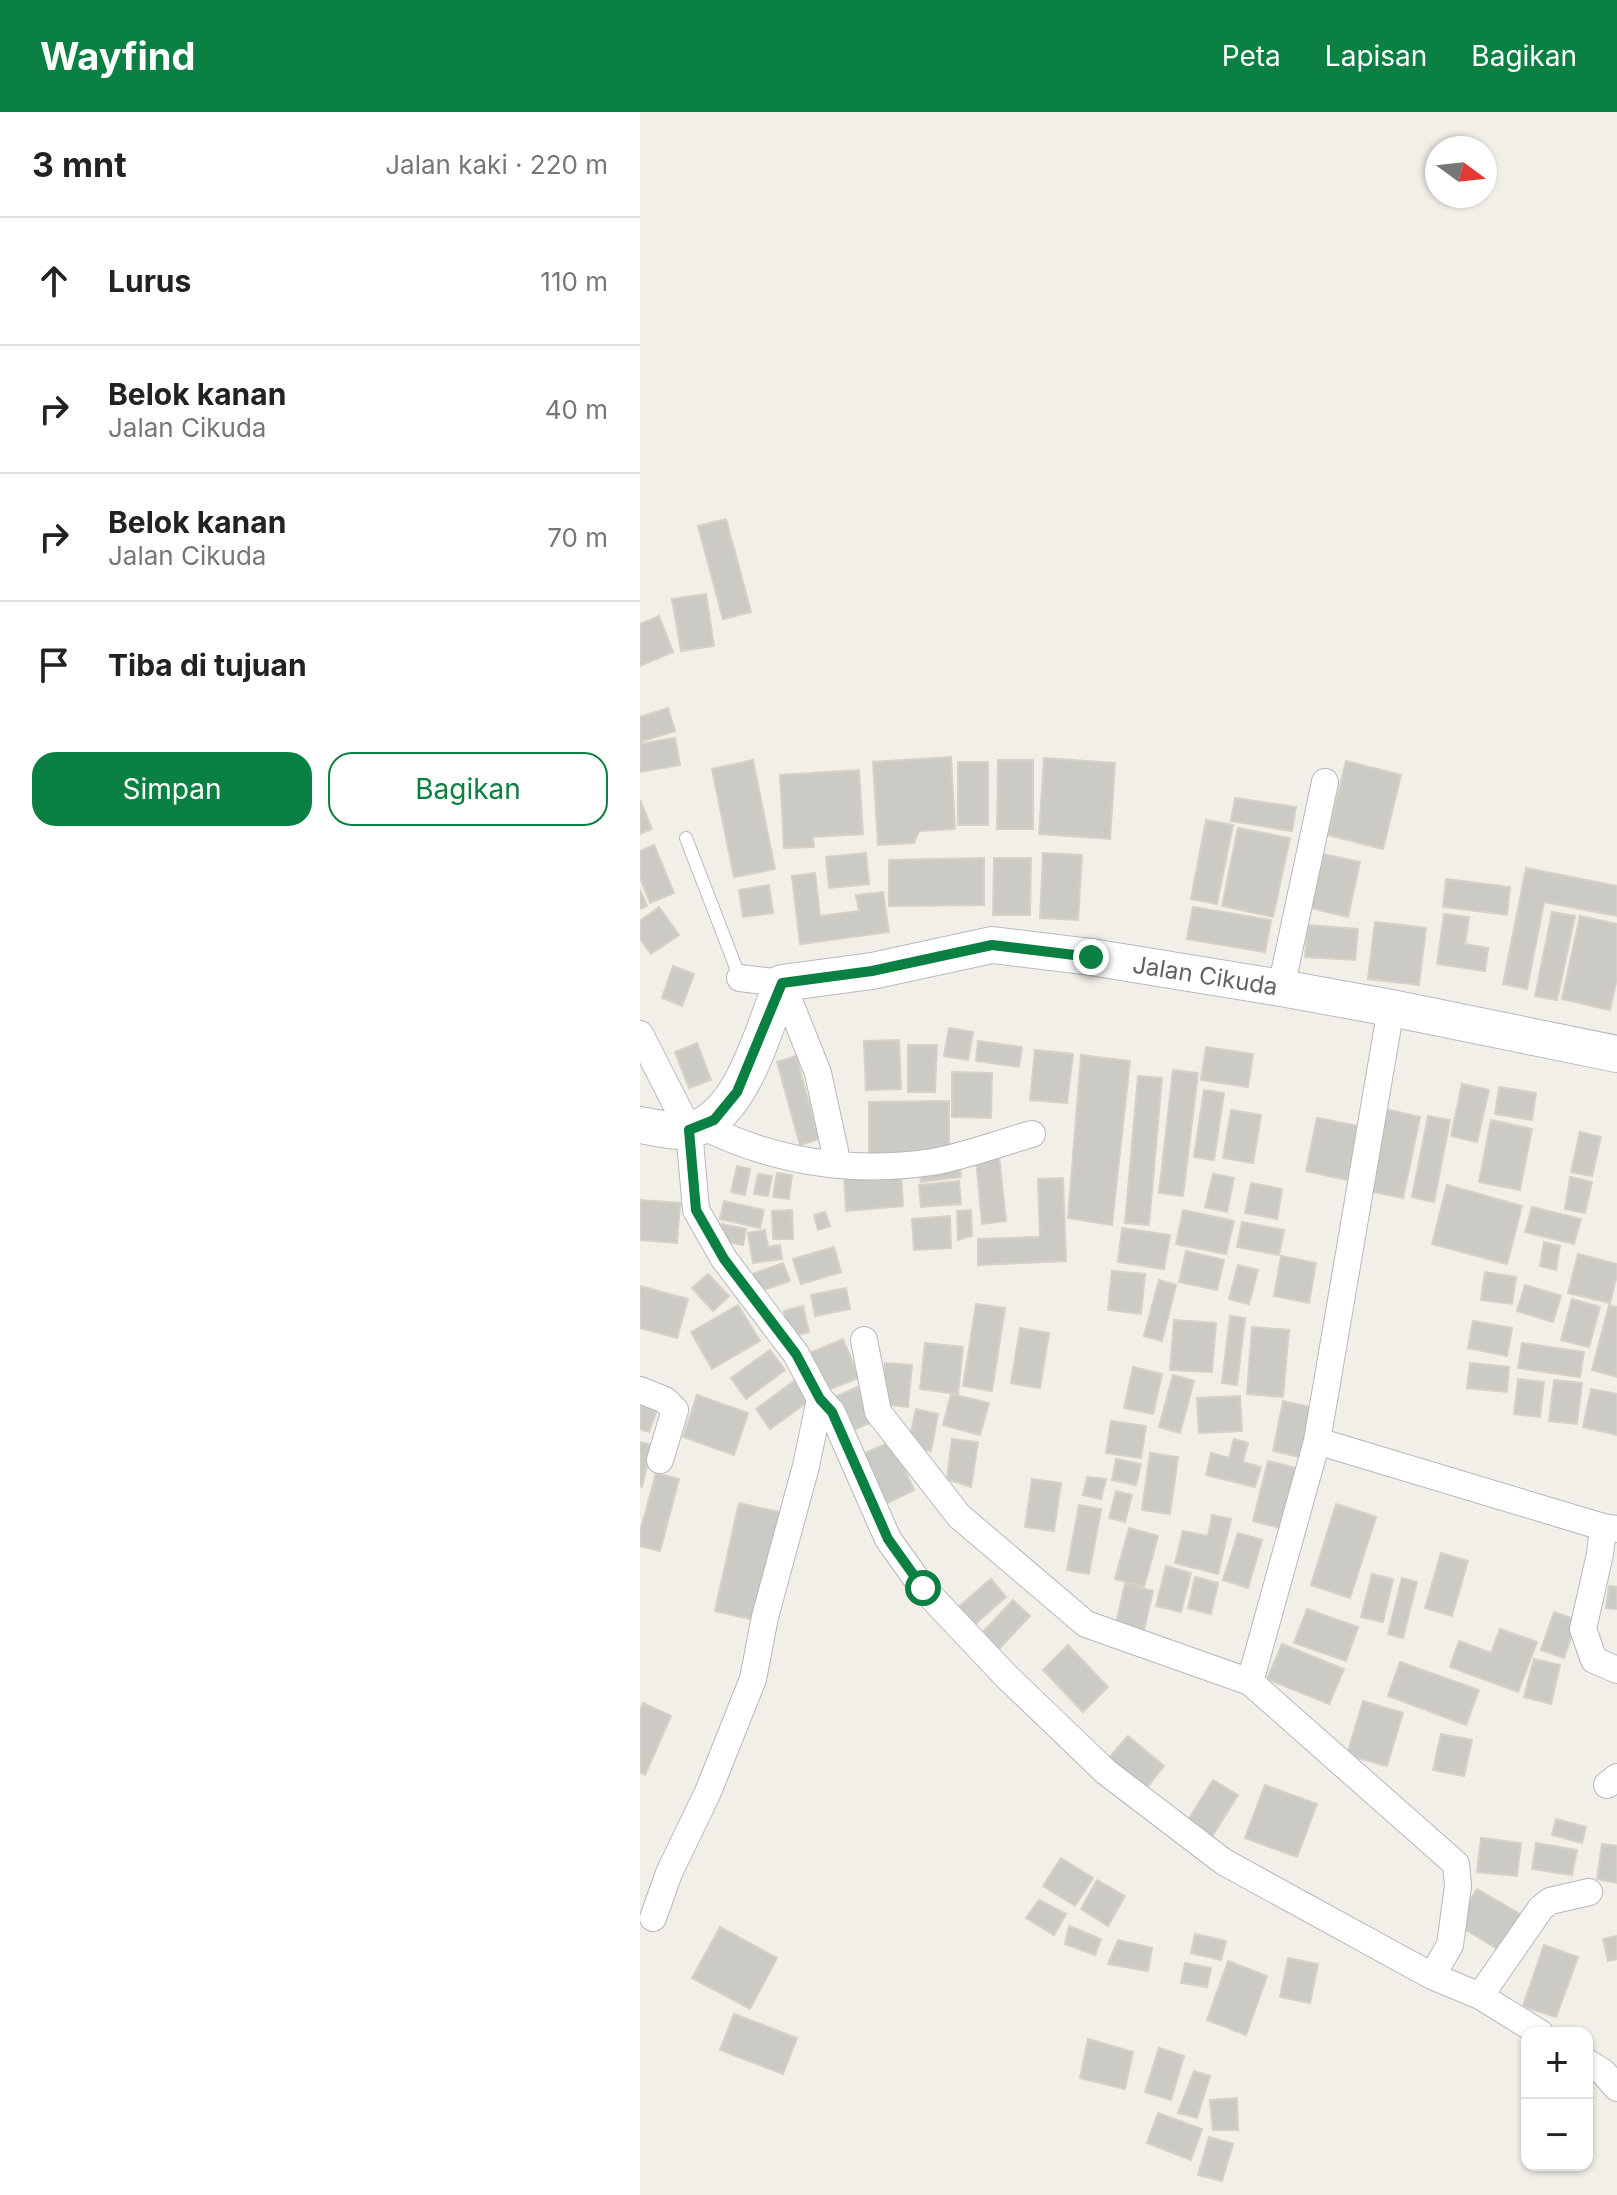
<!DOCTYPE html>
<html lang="id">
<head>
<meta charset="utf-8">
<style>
	body { margin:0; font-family:Inter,sans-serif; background:#f2f2f2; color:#222 }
	.controls { position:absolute; right:24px; bottom:24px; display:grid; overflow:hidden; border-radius:16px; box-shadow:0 2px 6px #0004 }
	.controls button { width:72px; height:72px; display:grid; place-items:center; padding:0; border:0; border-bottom:2px solid #e0e0e0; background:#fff; color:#222; font:40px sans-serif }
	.compass { position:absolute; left:785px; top:24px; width:72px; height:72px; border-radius:50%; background:#fff; box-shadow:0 2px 6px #0004; rotate:105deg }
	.stop { position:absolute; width:24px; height:24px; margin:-18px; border:6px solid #0b8043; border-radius:50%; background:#fff }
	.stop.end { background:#0b8043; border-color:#fff; box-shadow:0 2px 8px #0008 }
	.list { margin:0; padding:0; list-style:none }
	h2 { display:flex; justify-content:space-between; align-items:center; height:104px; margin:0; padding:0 32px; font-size:34px }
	h2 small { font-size:26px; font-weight:400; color:#767676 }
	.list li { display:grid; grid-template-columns:52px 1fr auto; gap:24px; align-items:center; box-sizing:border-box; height:128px; padding:0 32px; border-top:2px solid #e0e0e0 }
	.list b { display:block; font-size:30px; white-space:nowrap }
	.list p { margin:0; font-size:26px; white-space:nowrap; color:#767676 }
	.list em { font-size:26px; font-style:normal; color:#767676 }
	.actions { display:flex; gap:16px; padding:24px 32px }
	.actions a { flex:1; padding:18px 0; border:2px solid #0b8043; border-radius:24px; text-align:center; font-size:28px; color:#0b8043 }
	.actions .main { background:#0b8043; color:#fff }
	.icon { flex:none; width:44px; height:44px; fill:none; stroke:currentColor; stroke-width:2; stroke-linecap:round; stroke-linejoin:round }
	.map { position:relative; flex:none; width:977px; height:2083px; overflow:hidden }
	header { display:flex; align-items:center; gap:48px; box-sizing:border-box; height:112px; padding:0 40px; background:#0b8043; color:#fff }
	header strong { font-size:38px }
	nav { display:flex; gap:44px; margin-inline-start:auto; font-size:28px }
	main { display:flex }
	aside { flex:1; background:#fff }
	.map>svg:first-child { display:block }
</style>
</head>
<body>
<header>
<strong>Wayfind</strong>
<nav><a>Peta</a><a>Lapisan</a><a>Bagikan</a></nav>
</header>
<main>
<aside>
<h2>3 mnt<small>Jalan kaki · 220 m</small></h2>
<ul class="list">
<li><svg class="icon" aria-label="ahead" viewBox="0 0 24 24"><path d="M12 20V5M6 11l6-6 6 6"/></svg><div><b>Lurus</b></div><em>110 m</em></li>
<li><svg class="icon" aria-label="right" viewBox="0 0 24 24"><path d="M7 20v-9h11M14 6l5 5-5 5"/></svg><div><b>Belok kanan</b><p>Jalan Cikuda</p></div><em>40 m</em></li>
<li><svg class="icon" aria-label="right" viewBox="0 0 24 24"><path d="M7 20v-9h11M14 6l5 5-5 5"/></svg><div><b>Belok kanan</b><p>Jalan Cikuda</p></div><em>70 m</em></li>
<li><svg class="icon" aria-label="arrive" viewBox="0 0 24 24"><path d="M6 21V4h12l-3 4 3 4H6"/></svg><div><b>Tiba di tujuan</b></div></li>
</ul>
<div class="actions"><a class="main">Simpan</a><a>Bagikan</a></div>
</aside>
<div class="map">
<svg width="977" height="2083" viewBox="0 0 977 2083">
	<rect width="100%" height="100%" fill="#f1efe8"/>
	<!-- building -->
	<path fill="#cccac5" stroke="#d6d1c6" stroke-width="2" d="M86,407L111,500L83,507L58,414Z
		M66,482L74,534L41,539L32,487Z
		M19,504L33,540L0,554V512Z
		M28,596L35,619L0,630V605Z
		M35,626L40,653L0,660V632Z
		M311,645L315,717L279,719L274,731L238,733L233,650Z
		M404,646L475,651L470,727L399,722Z
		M113,648L135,757L94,765L72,657Z
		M358,648H393V717H357Z
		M706,649L761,663L743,737L688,723Z
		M318,650H348V713H318Z
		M219,658L223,722L173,725L174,735L144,736L140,663Z
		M595,686L656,695L652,719L591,709Z
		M0,688L12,717L0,722Z
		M566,708L593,713L577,792L551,787Z
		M598,716L650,726L633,805L582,794Z
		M14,733L34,781L10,791L0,766V739Z
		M673,740L720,750L708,805L662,794Z
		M226,741L229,772L189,776L186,745Z
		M403,741L442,743L438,808L400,806Z
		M344,746V793L249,794V748Z
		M354,746H391L390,803H353Z
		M886,756L977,774V804L904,790L887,877L863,872Z
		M175,761L180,804L219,799L216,783L243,780L249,820L160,832L152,764Z
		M806,767L870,775L867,803L803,795Z
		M129,773L133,801L103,805L99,778Z
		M0,778L7,794L0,797Z
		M19,795L39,823L11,842L0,827V809Z
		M553,795L631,808L625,840L547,827Z
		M912,800L935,804L917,888L895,884Z
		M804,802L829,805L825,832L848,836L845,859L797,852Z
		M940,804L977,812V866L970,898L922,887Z
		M735,810L786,816L779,873L728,867Z
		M668,813L718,817L715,848L665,845Z
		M33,854L54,862L42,894L22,886Z
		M309,916L333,920L328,948L304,944Z
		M259,928L261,977L226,978L224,929Z
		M338,929L382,935L379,955L336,949Z
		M57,931L71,968L49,976L35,940Z
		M268,933H297L295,980H268Z
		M566,935L613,942L608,975L561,968Z
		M395,938L433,942L427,991L390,988Z
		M441,943L490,949L472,1113L428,1106Z
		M156,944L179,1027L160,1033L137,950Z
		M533,958L558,961L543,1084L519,1081Z
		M312,960L352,961L351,1006L312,1005Z
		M498,964L522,966L509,1113L485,1111Z
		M822,972L849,978L837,1030L811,1024Z
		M859,975L896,981L892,1008L855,1002Z
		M564,978L584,981L574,1048L554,1045Z
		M309,989V1043L229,1044V990Z
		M741,996L780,1005L763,1086L724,1078Z
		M591,998L621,1003L613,1051L583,1046Z
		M788,1004L810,1008L794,1090L772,1085Z
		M677,1006L719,1014L707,1068L666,1059Z
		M851,1008L892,1017L880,1078L839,1070Z
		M940,1020L961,1025L952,1064L931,1060Z
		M359,1044L366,1109L342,1112L336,1047Z
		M319,1051L321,1065L281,1070L279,1055Z
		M97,1054L110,1057L105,1083L91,1080Z
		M261,1060L263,1094L206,1099L204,1064Z
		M137,1061L152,1063L149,1087L133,1085Z
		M118,1062L132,1064L128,1084L114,1082Z
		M573,1062L594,1066L587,1100L565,1095Z
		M930,1065L952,1070L945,1101L925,1097Z
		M423,1066L426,1149L338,1153V1127L400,1125L398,1067Z
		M319,1069L321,1092L281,1095L279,1073Z
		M611,1071L642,1077L637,1107L605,1101Z
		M807,1073L882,1094L867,1152L792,1132Z
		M0,1088L40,1091L37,1131L0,1128Z
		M84,1089L124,1098L120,1116L80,1107Z
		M892,1095L941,1107L934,1132L885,1120Z
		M152,1098L153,1127H133L132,1099Z
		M331,1098L332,1124L318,1128L317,1099Z
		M543,1098L594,1109L586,1142L536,1132Z
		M185,1100L190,1114L178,1118L174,1103Z
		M310,1104L311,1136L274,1138L272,1107Z
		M602,1110L644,1118L639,1143L597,1135Z
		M82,1112L106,1117L103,1133L79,1128Z
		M482,1116L530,1123L524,1157L478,1150Z
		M125,1118L128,1135L140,1133L142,1147L113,1151L108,1121Z
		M904,1130L920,1134L916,1158L900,1154Z
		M194,1135L201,1160L161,1172L153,1147Z
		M546,1139L584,1148L577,1178L539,1170Z
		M938,1142L977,1152V1163L970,1191L928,1181Z
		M641,1144L676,1151L669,1191L634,1184Z
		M143,1151L150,1169L118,1180L112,1162Z
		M598,1153L618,1158L609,1192L589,1187Z
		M472,1159L505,1162L501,1202L468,1198Z
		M845,1160L876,1165L872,1192L841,1188Z
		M68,1162L89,1184L73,1199L52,1176Z
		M519,1168L536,1173L522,1229L504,1224Z
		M885,1173L921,1184L913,1210L877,1199Z
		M0,1174L48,1187L37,1226L0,1216Z
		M206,1176L210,1197L175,1204L171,1183Z
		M932,1187L960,1195L949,1235L921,1228Z
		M336,1192L365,1196L352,1279L323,1274Z
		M98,1193L120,1229L72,1257L51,1220Z
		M969,1193L977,1195V1265L952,1258Z
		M163,1194L169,1220L151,1225L144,1199Z
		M590,1204L605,1206L597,1273L582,1271Z
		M534,1208L576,1211L572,1260L530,1258Z
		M833,1209L872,1216L867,1244L828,1236Z
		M612,1215L649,1218L643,1285L607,1282Z
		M380,1216L409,1221L400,1276L371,1271Z
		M203,1227L219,1266L182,1280L167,1242Z
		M285,1231L323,1235L318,1282L280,1277Z
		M882,1231L944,1240L940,1265L878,1256Z
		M130,1238L145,1258L106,1287L91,1266Z
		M245,1251L272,1253L268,1295L241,1292Z
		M830,1251L869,1255L867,1280L827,1276Z
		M493,1255L522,1262L513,1302L484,1296Z
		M533,1263L554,1269L540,1321L519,1315Z
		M878,1267L904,1270L900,1305L874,1302Z
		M914,1268L942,1271L937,1312L909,1309Z
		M154,1269L169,1289L130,1317L116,1297Z
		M222,1273L237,1308L211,1319L197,1284Z
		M951,1277L977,1282V1323L943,1315Z
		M311,1282L349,1291L340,1323L303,1313Z
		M57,1283L108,1301L94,1343L43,1325Z
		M600,1284L602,1319L559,1321L557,1286Z
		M0,1289L18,1295L9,1320L0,1317Z
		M643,1289L679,1297L668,1347L633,1339Z
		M276,1297L298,1302L291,1339L268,1334Z
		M471,1309L506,1314L501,1346L466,1341Z
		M312,1327L338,1330L331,1375L307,1367Z
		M594,1327L608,1331L603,1350L621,1355L615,1375L566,1363L571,1341L589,1346Z
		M252,1329L274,1378L246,1392L223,1342Z
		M0,1330L12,1333L2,1375L0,1374Z
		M510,1341L538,1345L530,1402L502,1398Z
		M476,1347L501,1352L496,1373L472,1368Z
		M628,1349L656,1356L641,1416L613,1409Z
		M16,1361L39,1367L20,1439L0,1434V1420Z
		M447,1365L466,1367L461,1387L443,1383Z
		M392,1367L421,1371L414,1419L385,1415Z
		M476,1379L492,1383L485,1410L469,1406Z
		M99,1391L143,1401L119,1509L75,1499Z
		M696,1392L736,1405L710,1486L671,1473Z
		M439,1393L461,1397L449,1462L427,1458Z
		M572,1403L591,1407L578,1462L535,1451L543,1419L568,1424Z
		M489,1416L518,1424L504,1475L475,1467Z
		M598,1421L622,1428L608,1476L583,1468Z
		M801,1441L828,1449L812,1504L785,1496Z
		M526,1454L551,1461L541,1500L516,1494Z
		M732,1462L753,1467L743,1510L721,1505Z
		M555,1465L578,1471L571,1502L548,1496Z
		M762,1466L777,1470L763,1526L748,1522Z
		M351,1467L366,1485L333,1514L317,1496Z
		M485,1472L513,1479L502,1526L474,1520Z
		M969,1474L977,1475V1497L966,1496Z
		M373,1488L390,1504L357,1539L340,1523Z
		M667,1497L718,1515L706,1549L654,1531Z
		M914,1500L937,1508L924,1546L901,1538Z
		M860,1517L897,1530L878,1580L810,1555L819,1529L851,1541Z
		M642,1532L704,1557L689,1592L627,1567Z
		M428,1533L468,1575L443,1600L403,1558Z
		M894,1547L920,1553L911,1592L884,1585Z
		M760,1550L839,1578L826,1613L748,1584Z
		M723,1589L763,1601L747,1654L707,1643Z
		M3,1591L31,1604L5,1663L0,1660V1599Z
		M801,1622L832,1628L824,1664L793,1658Z
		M488,1624L524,1654L504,1679L467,1648Z
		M573,1668L598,1683L570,1728L545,1713Z
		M625,1673L677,1692L657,1745L605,1726Z
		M916,1707L946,1715L942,1731L912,1723Z
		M841,1726L881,1731L877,1764L837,1760Z
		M896,1731L937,1738L932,1763L892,1757Z
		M962,1732L977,1734V1771L957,1767Z
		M421,1746L453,1766L435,1794L403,1774Z
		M457,1768L485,1784L468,1814L441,1797Z
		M837,1777L887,1806L866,1842L816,1812Z
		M399,1788L426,1802L414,1823L386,1806Z
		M429,1814L461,1827L455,1843L425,1832Z
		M80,1815L137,1846L110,1897L52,1866Z
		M555,1822L586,1829L581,1848L551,1841Z
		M977,1824V1847L968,1849L963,1827Z
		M478,1828L512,1836L508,1859L468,1852Z
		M904,1833L938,1845L916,1905L883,1894Z
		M648,1846L678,1852L670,1891L640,1885Z
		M588,1849L627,1864L606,1923L567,1908Z
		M545,1851L571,1856L567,1875L541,1871Z
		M94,1902L157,1926L143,1962L80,1938Z
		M448,1927L493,1940L485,1977L440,1966Z
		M519,1936L544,1944L531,1988L505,1980Z
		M554,1959L570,1964L557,2006L538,2001Z
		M597,1986L598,2018H573L570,1988Z
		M518,2001L562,2017L551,2048L507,2031Z
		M569,2025L593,2032L582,2069L558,2063Z"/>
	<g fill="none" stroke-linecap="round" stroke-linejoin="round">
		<!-- lane casing -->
		<g stroke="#b5b8bc" stroke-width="14">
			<path id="lane" d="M46,726L100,866"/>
		</g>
		<!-- street casing -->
		<g stroke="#b5b8bc" stroke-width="28">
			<path id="street" d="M100,866L142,871L178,961L195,1039
				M641,876L685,670
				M751,896L677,1329L963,1415L977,1417
				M0,922L49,1018L56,1098L84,1147L156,1242L180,1287L192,1300L248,1427L283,1476L366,1564L466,1660L584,1750L792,1864L840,1884L900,1921
				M60,1013C134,1050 211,1062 292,1050C326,1044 359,1031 392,1022
				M224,1228L238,1300L319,1404L446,1512L610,1570L816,1752L818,1774L810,1833L792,1864
				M0,1278L25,1288L35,1298L20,1348
				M963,1415L960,1442L943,1517L954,1548L977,1558
				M610,1570L677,1329
				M967,1673L977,1665
				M13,1806L29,1761L68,1680L113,1567L125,1505L166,1354L180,1287
				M840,1884L901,1796L910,1789L949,1780
				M947,1950L963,1960L977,1976"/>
		</g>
		<!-- secondary casing -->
		<g stroke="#b6babf" stroke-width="38">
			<path id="secondary" d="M0,1013C15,1015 34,1021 49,1018C102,1008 124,914 142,871L232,859L352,833L451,845L641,876L751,896L977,942"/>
		</g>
		<!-- lane -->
		<use href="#lane" stroke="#fff" stroke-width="12"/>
		<!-- street -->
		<use href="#street" stroke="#fff" stroke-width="26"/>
		<!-- secondary -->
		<use href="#secondary" stroke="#fff" stroke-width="36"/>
	</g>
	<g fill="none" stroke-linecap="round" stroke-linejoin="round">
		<!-- route -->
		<path stroke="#0b8043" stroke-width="10" d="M283,1476L248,1427L192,1300L180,1287L156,1242L84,1147L56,1098L49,1018L74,1008L97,980L142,871L232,859L352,833L451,845"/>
	</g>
	<g text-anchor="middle" stroke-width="6" stroke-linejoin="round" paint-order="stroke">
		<!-- street labels -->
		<g font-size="24" fill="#5f6368" stroke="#fff">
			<text transform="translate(565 864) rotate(9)" y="8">Jalan Cikuda</text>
		</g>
	</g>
</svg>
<div class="controls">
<button>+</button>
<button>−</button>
</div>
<svg class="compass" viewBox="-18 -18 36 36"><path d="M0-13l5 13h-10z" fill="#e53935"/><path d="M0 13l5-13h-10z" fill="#767676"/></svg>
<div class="stop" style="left:283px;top:1476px"></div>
<div class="stop end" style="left:451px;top:845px"></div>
</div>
</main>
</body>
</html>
